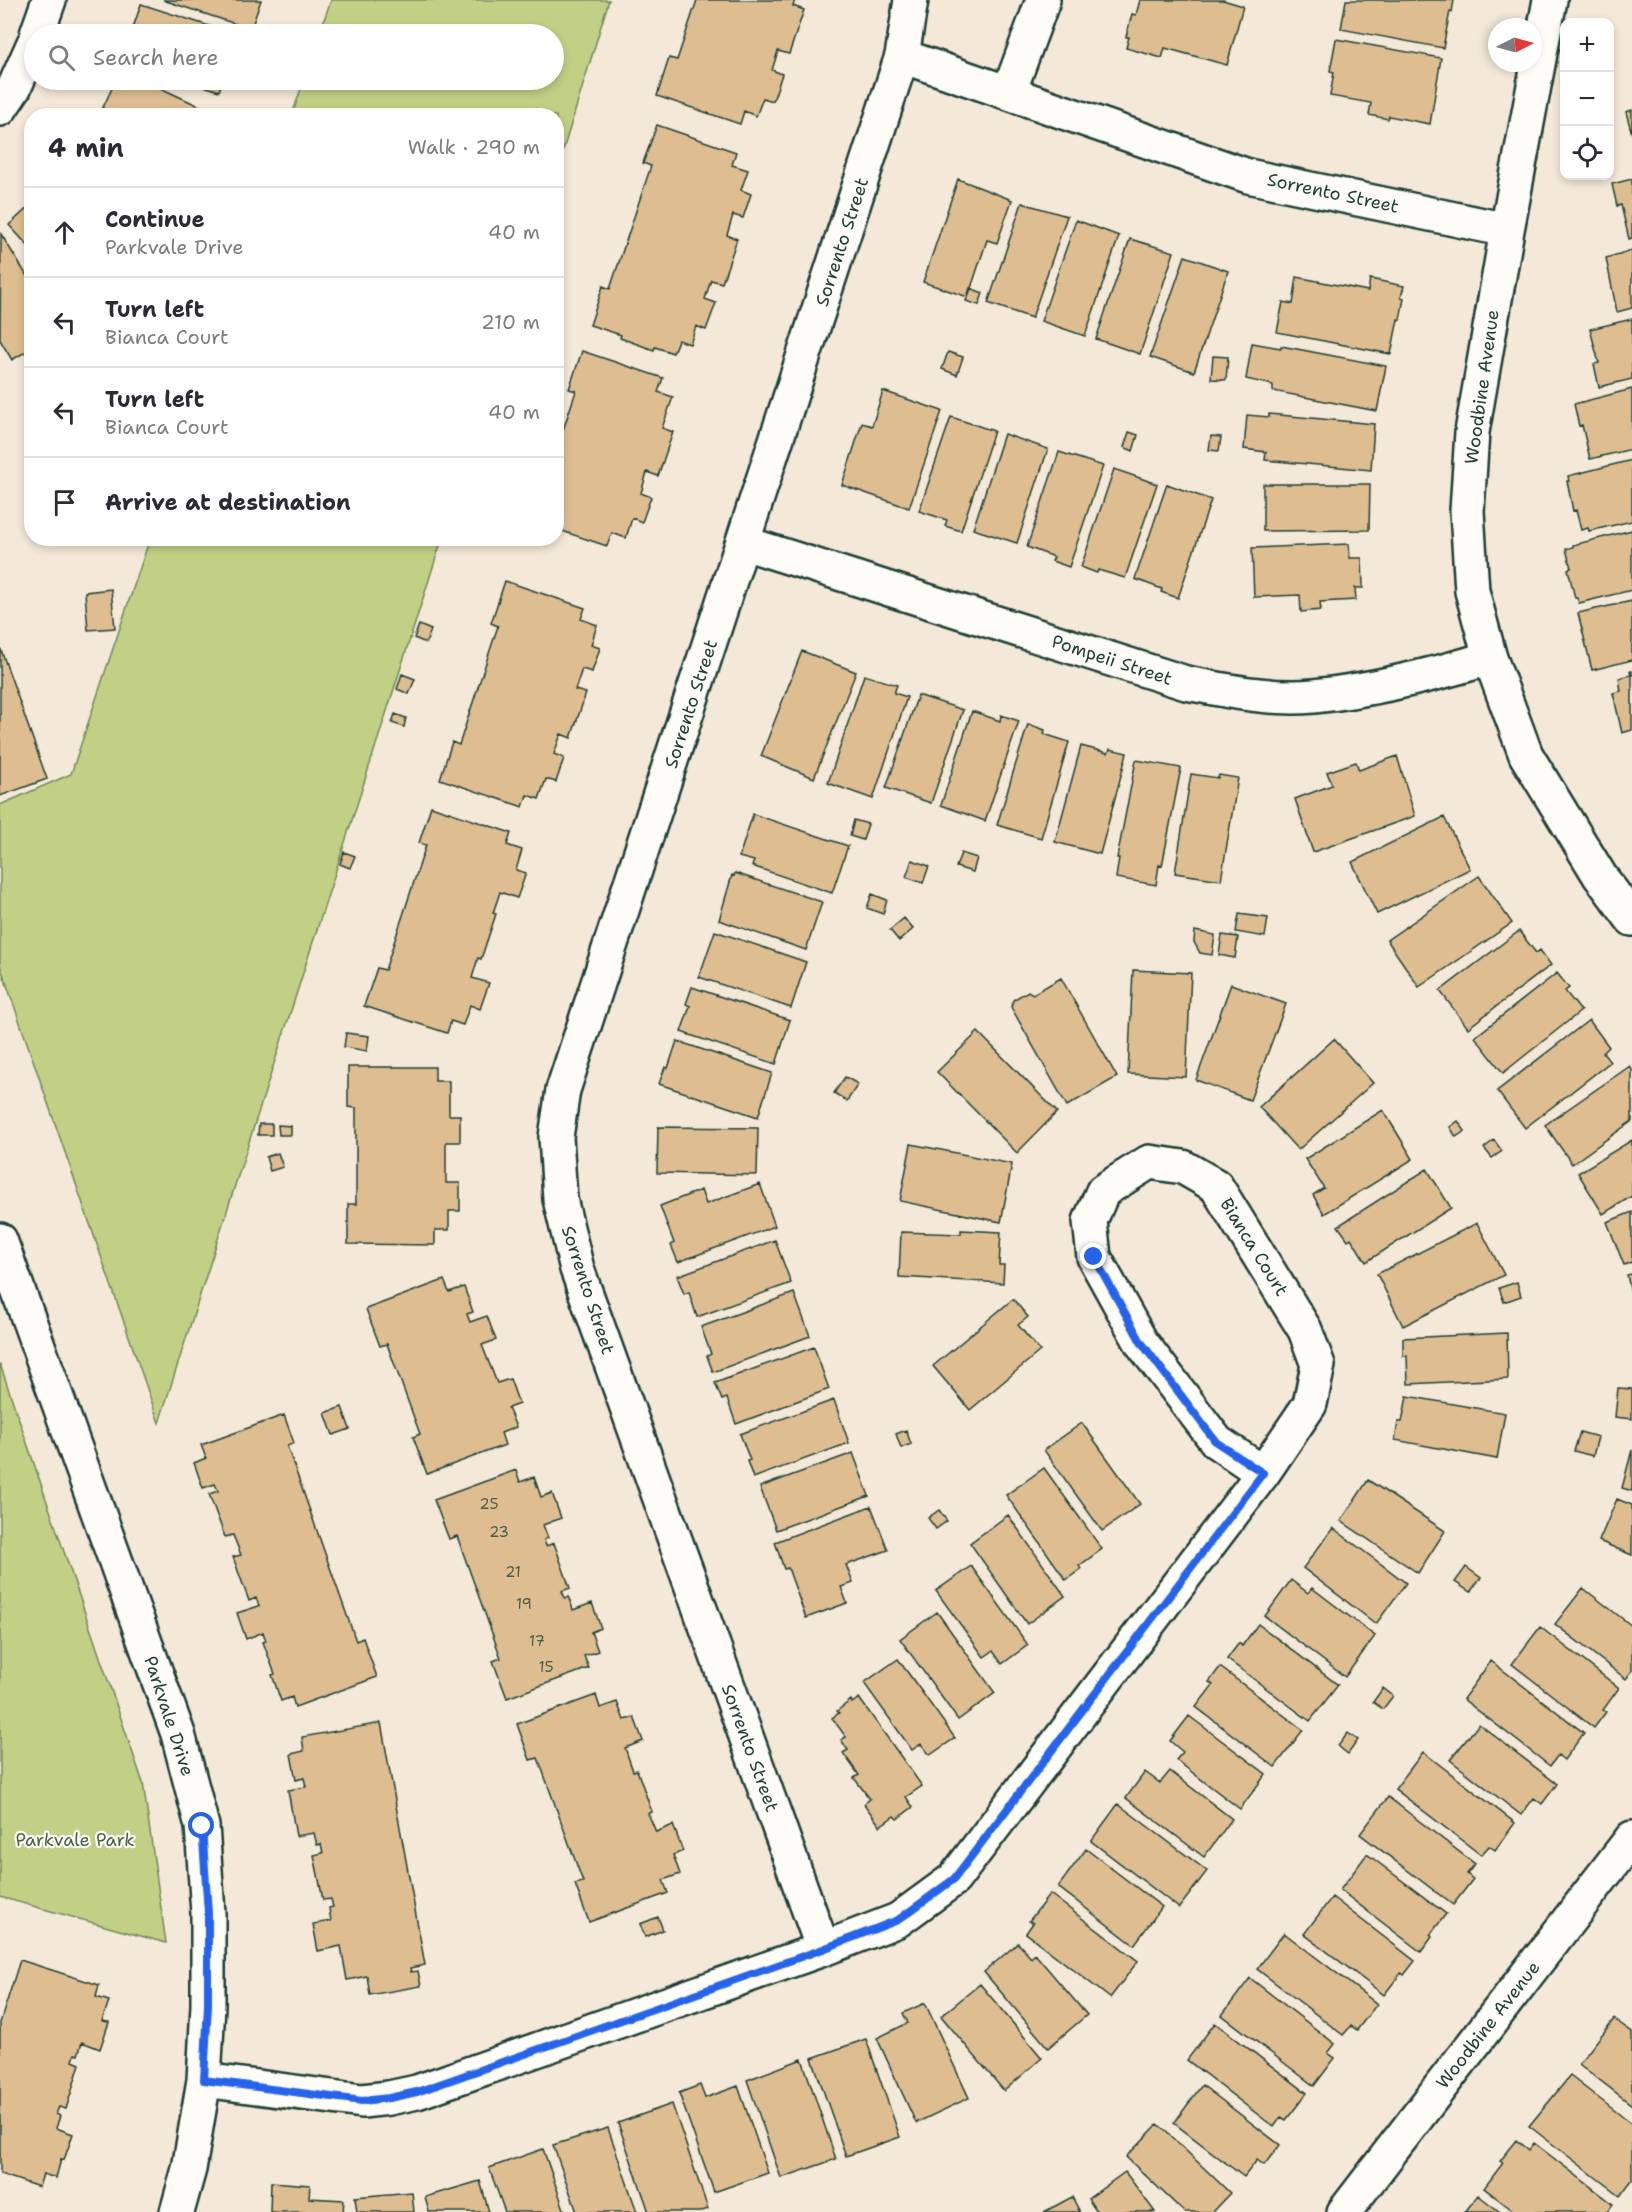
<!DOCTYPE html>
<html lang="en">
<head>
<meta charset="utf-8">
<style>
	body { margin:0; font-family:"Shantell Sans",sans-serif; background:#f7f7f7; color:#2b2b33 }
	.controls { position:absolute; right:18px; top:18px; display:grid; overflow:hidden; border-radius:12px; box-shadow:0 3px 9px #0003 }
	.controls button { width:54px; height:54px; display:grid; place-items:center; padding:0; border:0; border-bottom:2px solid #e1e1e2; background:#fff; color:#2b2b33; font:30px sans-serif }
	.compass { position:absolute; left:1488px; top:18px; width:54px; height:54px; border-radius:50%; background:#fff; box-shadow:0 3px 9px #0003; rotate:84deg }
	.stop { position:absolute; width:18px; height:18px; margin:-14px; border:4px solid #2563eb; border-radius:50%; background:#fff }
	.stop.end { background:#2563eb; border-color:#fff; box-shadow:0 2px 6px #0008 }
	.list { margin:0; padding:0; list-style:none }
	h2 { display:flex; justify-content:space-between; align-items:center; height:78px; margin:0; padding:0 24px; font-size:26px }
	h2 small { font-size:20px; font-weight:400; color:#7c7c81 }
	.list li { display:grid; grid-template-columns:39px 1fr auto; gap:18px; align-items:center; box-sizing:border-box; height:90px; padding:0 24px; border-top:2px solid #e1e1e2 }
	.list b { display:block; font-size:22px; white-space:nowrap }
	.list p { margin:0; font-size:20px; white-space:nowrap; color:#7c7c81 }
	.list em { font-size:20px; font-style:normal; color:#7c7c81 }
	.icon { flex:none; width:33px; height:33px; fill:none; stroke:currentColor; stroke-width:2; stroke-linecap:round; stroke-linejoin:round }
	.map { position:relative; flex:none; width:1632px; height:2212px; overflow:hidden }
	.search { position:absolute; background:#fff; box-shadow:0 3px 9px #0003; left:24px; top:24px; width:540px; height:66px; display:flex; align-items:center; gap:15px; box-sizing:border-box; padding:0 21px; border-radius:33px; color:#7c7c81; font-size:22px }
	.panel { position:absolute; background:#fff; box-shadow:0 3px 9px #0003; left:24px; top:108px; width:540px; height:438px; border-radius:24px }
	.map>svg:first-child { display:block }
</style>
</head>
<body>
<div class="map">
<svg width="1632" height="2212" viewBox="0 0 1632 2212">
	<rect width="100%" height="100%" fill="#f4e9d8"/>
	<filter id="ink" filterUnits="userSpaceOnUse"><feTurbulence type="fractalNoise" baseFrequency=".0167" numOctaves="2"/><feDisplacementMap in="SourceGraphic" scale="12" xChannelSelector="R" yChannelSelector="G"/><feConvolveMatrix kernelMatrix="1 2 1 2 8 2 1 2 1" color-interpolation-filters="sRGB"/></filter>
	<g filter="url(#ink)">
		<!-- green -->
		<path fill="#c2d085" stroke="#70865c" stroke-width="1.5" d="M331,0H609L557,170L556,116L292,115L304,80H554V34H319Z
			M150,538L442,539L159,1423L0,965V805L71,774Z
			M0,1364L143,1783L166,1943L0,1897Z"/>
		<!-- building -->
		<path fill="#debe91" stroke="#1f3d34" stroke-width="1.5" d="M163,0H261L251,29Z
			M697,0H795L793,6L804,10L789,54L778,51L772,70L782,74L773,101L763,98L756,116L744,111L740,124L657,96L669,58L677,60Z
			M1140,0H1223L1243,6L1227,65L1165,48L1162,58L1126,48L1129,37H1126L1132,14L1136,15Z
			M1346,0H1454L1452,12L1450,11L1443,48L1341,29Z
			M141,4L234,34H131Z
			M1336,39L1441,58L1430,124L1389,116L1388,119L1369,115L1371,103L1330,96L1334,72L1330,71Z
			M121,80H143L221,116H99L114,84L118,86Z
			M185,80H223L219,91Z
			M1632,110V134L1626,112Z
			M657,125L736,152L732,165L748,170L741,190L751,194L743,218L733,215L727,235L737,239L722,283L711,280L705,299L716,303L706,330L696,326L690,344L678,340L673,353L655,347L654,350L620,338L621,335L590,325L603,286L610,289L651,166L643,163Z
			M958,179L1012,200L997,243L987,240L968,297L923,282Z
			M1632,179V238L1629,239L1621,205L1617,206L1612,184Z
			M1022,203L1067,216L1032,318L988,303Z
			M32,204V250L9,225Z
			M1076,220L1119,236L1085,336L1041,321Z
			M1,234L32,284V348L12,360L0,340Z
			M1130,239L1174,252L1140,354L1096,339Z
			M1632,250V308L1617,312L1606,258Z
			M1185,256L1228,271L1194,372L1150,357Z
			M1297,277L1368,291L1370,279L1404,286L1401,297L1404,298L1400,320L1398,319L1391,354L1277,332L1283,302L1293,304Z
			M970,288L983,293L979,305L966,301Z
			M1632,319V379L1599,387L1594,364L1599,363L1590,329Z
			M1252,343L1281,348V346L1386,366L1377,411L1273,391V385L1246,379Z
			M582,351L663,378L658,392L673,397L662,428L673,432L658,476L647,472L641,493L651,497L642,522L632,518L626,538L612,533L607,546L556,529V451L576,391L569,389Z
			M948,352L963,357L957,375L942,369Z
			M1213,356L1228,357L1226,380L1211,379Z
			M1632,389V449L1590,459L1582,425L1579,426L1574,404Z
			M883,391L942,411L909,508L842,485L862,423L872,426Z
			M1269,414L1374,424L1371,470L1265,460L1266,452L1244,449L1247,415L1269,417Z
			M951,417L994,431L961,531L945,526L947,520L919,511Z
			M1129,432L1138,435L1133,451L1124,447Z
			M1004,434L1048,449L1017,543L973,529Z
			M1211,436L1221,437L1219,451L1209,450Z
			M1059,452L1103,466L1069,567L1052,561L1054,557L1027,547Z
			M1632,460V521L1589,531L1588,528L1581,530L1576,510L1573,511L1567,481H1569L1568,476Z
			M1114,469L1157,484L1125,578L1098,570L1097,573L1081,567Z
			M1167,484L1211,500L1178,598L1161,592L1162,589L1135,579Z
			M1263,484H1370L1369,530L1263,531Z
			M1632,530V590L1579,603L1577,598H1575L1568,569L1571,568L1566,549L1573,547V545Z
			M1349,544L1350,558H1362L1363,588H1355L1356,600L1320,602L1321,610L1301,612L1300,595L1254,597L1252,548Z
			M505,581L585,608L581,619L597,625L591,645L600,648L592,672L582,669L575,690L586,693L571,738L561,734L554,754L564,758L556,782L546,779L539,799L527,795L523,807L440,779L452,742L459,745L498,626L491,623Z
			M111,589L115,628L88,630L85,592Z
			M1632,601V660L1592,670L1578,613Z
			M419,625L431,630L426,643L414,638Z
			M0,647L47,779L0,796Z
			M802,651L856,672L814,778L761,756Z
			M1630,671H1632V730L1622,733L1613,693L1621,691L1619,678L1631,675Z
			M402,674L415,679L409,694L397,689Z
			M864,675L897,685L894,693L907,697L873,799L828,783Z
			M918,695L963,710L931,803L886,788Z
			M972,711L1000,721L1001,715L1019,721L985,821L941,805Z
			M395,714L406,718L404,727L392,723Z
			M1028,724L1045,730L1044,734L1069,742L1041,838L997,825Z
			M1081,746L1108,753L1110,749L1127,753L1100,854L1055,842Z
			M1397,756L1415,816L1313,852L1295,799L1332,785L1327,772L1356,762L1359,770Z
			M1136,760L1181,768L1162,866L1159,865L1156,885L1116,878L1119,858H1117Z
			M1191,774L1218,778L1219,775L1238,778L1221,880L1175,873Z
			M431,806L511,833L507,845L522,850L516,870L526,873L517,898L500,892L493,913L496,914L481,959L478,958L472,978L489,983L480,1009L470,1005L463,1025L451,1021L447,1033L364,1006L377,968L385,970L426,845L419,843Z
			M753,814L848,846L832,893L752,866L754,861L739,857Z
			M1444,817L1470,869L1377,914L1352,862Z
			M854,820L868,824L863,840L850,836Z
			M344,852L355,856L350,868L340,864Z
			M961,853L977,858L973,872L956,867Z
			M912,860L929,866L923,883L906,877Z
			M735,873L822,902L806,950L719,920L732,875L734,876Z
			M1479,876L1512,923L1419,987L1387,940Z
			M872,894L887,900L883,914L867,908Z
			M1239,914L1268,918L1265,937L1236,932Z
			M904,918L913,929L899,941L890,930Z
			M715,931L806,962L791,1008L699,977Z
			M1195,931L1215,935L1212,955L1200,953L1194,942Z
			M1519,931L1536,953L1540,950L1551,965L1468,1028L1440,991Z
			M1222,935L1238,937L1235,958L1219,955Z
			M1133,970L1191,973L1186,1077L1128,1074Z
			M1557,973L1569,988L1565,991L1581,1011L1503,1073L1475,1037Z
			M1061,978L1117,1077L1067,1106L1011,1007L1013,1000L1028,991L1033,994Z
			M1231,984L1286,1004L1250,1100L1196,1080Z
			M692,987L790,1020L776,1064L681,1032L690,1006L686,1004Z
			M1589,1020L1609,1047L1603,1053L1610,1062L1525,1128L1497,1091Z
			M978,1032L1057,1112L1017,1153L937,1072Z
			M346,1033L369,1036L367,1051L344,1047Z
			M1334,1039L1373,1083L1298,1150L1259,1107Z
			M677,1041L772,1073L758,1117L659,1084L665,1067L668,1068Z
			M1630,1066L1632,1070V1121L1572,1164L1545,1125Z
			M348,1067H435V1081H449V1115H460V1142H446V1183H460V1211H449V1230H435V1245L348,1244V1204H356V1108L348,1107Z
			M845,1077L858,1084L847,1101L834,1093Z
			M1383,1110L1413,1159L1324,1214L1313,1195L1324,1188L1305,1159Z
			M1458,1121L1465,1131L1456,1137L1450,1127Z
			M259,1124H272V1135H258Z
			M278,1125L291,1126V1135H279Z
			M658,1127L758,1128L757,1175L657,1173Z
			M1494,1140L1502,1151L1492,1158L1484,1148Z
			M1632,1140V1196L1603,1214L1578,1173Z
			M911,1144L1012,1164L1001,1222L900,1201Z
			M278,1153L283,1167L270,1171L266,1157Z
			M1427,1169L1451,1208L1366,1262L1351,1238L1348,1240L1338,1226Z
			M760,1184L775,1226L678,1262L671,1245L674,1243L660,1206L701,1190L706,1204Z
			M1632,1212V1262L1624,1265L1607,1222Z
			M1477,1223L1504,1275L1403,1326L1377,1274Z
			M961,1230L1001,1232L999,1265H1004L1003,1283L899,1277L901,1232L961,1234Z
			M775,1240L791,1283L697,1317L689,1292L684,1294L677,1276Z
			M1632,1274V1298L1627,1275Z
			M444,1280L449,1292L464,1287L473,1312L467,1314L470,1322L487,1316L496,1340L482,1345L497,1383L510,1379L519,1404L508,1408L516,1427L501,1433L505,1445L427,1474L413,1437L420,1434L387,1344L380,1346L366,1309Z
			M1517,1282L1521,1296L1504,1302L1499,1288Z
			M794,1293L810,1336L713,1372L707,1356L711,1354L701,1327Z
			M1013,1299L1028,1317L1018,1325L1040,1351L970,1410L933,1366Z
			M1507,1333L1508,1379L1408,1384L1407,1356H1403V1338Z
			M814,1347L829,1389L736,1424L727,1398L722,1400L715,1383Z
			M1618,1388L1632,1389V1419L1615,1417Z
			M1407,1396L1505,1413L1497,1459L1395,1440L1398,1422H1402Z
			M834,1400L849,1443L753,1478L747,1461L750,1460L740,1434Z
			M342,1407L350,1429L333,1435L325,1413Z
			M284,1415L294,1443L287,1446L356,1641L363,1638L377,1677L295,1707L292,1697L281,1701L272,1675L275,1674L263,1642L266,1641L263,1632L246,1639L237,1613L259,1606L256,1598L249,1601L233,1557L241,1555L233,1535L225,1537L209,1494L218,1491L215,1484L203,1488L194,1463L206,1458L201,1445Z
			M1082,1423L1140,1504L1102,1531L1044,1450Z
			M906,1430L911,1444L901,1448L896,1434Z
			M1580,1432L1598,1437L1593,1456L1574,1451Z
			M1632,1450V1491L1622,1488Z
			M853,1453L869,1496L776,1530L760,1487Z
			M1044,1468L1102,1549L1079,1566L1081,1569L1066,1580L1006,1495Z
			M516,1470L520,1482L534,1477L541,1497L552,1493L561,1518L543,1525L548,1538L544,1540L546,1546L554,1543L570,1588L562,1591L565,1598L569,1597L573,1610L592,1603L601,1628L591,1632L598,1651L584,1656L589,1668L507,1698L493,1661L501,1658L457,1536L449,1539L434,1500Z
			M1368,1480L1445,1531L1418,1573L1341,1521Z
			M1617,1499L1632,1505V1555L1599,1541Z
			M871,1506L888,1550L846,1565L853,1583L841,1587L847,1603L806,1618L788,1568L784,1569L775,1542Z
			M939,1510L947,1521L936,1529L928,1518Z
			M1008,1515L1065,1596L1027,1624L970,1543Z
			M1333,1528L1406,1583L1376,1624L1303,1568Z
			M971,1566L1028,1645L1002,1664L993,1651L984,1657L936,1591Z
			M1466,1567L1481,1578L1470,1592L1455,1582Z
			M1291,1580L1308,1593L1312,1588L1375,1636L1345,1677L1265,1616Z
			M1583,1588L1632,1626V1671L1626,1679L1555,1624Z
			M937,1612L995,1693L958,1720L900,1639Z
			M1258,1624L1338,1685L1310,1721L1227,1659L1239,1643L1242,1646Z
			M1540,1627L1619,1688L1603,1710L1606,1712L1594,1728L1512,1664Z
			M898,1659L955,1738L930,1755L921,1744L912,1750L864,1683Z
			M1491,1661L1584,1733L1564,1760L1558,1755L1550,1766L1463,1699Z
			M1220,1667L1303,1730L1275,1767L1196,1707L1213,1685L1209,1682Z
			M1383,1688L1393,1696L1383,1709L1373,1702Z
			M596,1695L600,1708L617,1702L624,1720L634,1717L643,1741L625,1748L633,1771L637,1770L652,1812L648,1813L656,1832L673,1825L683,1851L673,1855L680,1874L663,1880L668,1893L589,1922L575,1884L583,1882L538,1758L530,1760L517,1724Z
			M859,1698L922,1786L906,1797L913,1807L897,1819L894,1816L880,1826L864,1804L870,1799L854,1778L859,1775L843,1753L848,1750L841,1740L846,1737L832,1718L839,1713L837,1711L851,1700L852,1703Z
			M1189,1716L1266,1774L1240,1809L1176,1760L1183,1752L1170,1741Z
			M381,1723L425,1965L410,1968L411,1972L418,1971L421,1986L370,1995L367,1976L347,1980L341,1946L318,1951L313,1924L331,1921L329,1908L333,1907L331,1899L323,1900L314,1855L323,1853L321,1844L317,1845L314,1833L296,1836L288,1790L306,1787L304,1778L296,1780L291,1754L304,1751L302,1737Z
			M1479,1724L1557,1784L1542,1804L1534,1798L1521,1815L1450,1760Z
			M1348,1733L1358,1740L1348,1754L1338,1746Z
			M1423,1752L1515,1823L1495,1850L1489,1846L1481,1855L1395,1789Z
			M1170,1771L1232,1819L1204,1857L1126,1798L1145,1772L1160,1783Z
			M1388,1797L1475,1864L1467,1874L1473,1879L1453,1905L1360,1834Z
			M1118,1804L1207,1871L1179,1908L1091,1841Z
			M1086,1849L1162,1907L1134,1945L1058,1887Z
			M1367,1854L1446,1914L1430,1935L1432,1937L1421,1952L1340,1890Z
			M1050,1894L1138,1961L1110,1998L1026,1933L1033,1923L1029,1921Z
			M1332,1897L1415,1961L1404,1975L1401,1973L1384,1995L1304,1934Z
			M658,1917L663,1930L645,1937L640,1924Z
			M1284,1933L1377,2004L1357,2030L1351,2026L1343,2035L1257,1969Z
			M1018,1943L1031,1958L1035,1954L1087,2015L1048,2048L984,1972Z
			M20,1960L99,1985L96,1997L109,2001L102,2021L109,2022L100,2049L82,2042L78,2055L75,2054L73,2061L80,2064L66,2109L59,2107L56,2114L60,2116L56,2128L73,2134L64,2160L61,2159L56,2178L43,2174L39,2187L0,2174V2023Z
			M1250,1978L1335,2044L1328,2053L1335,2058L1314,2086L1222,2015Z
			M980,1984L1042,2058L1004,2091L941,2016Z
			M925,2003L969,2098L916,2123L877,2038L908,2023L903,2013Z
			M1614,2019L1632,2032V2105L1579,2064Z
			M1215,2023L1307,2093L1286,2120L1281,2117L1274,2127L1187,2060Z
			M866,2039L900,2137L846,2156L812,2058Z
			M802,2059L836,2159L781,2178L747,2080Z
			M1570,2076L1632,2124V2180L1620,2196L1529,2126Z
			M700,2085L705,2098L738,2086L768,2173L714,2192L679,2093Z
			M1202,2085L1280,2145L1264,2165L1257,2160L1244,2177L1174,2123Z
			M672,2104L708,2209L699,2212H649L618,2123Z
			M1158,2124L1230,2193L1212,2212H1184L1126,2157Z
			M608,2128L637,2212H577L553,2145Z
			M1517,2140L1529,2150L1534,2143L1613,2204L1607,2212H1515L1484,2188L1503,2163L1500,2161Z
			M543,2149L565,2212H505L489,2168Z
			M1125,2172L1155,2212H1097L1088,2199Z
			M480,2181L489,2212H429L425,2197Z
			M271,2182L310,2185L309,2198L344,2200L343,2212H270Z
			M412,2192L414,2212H357L355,2197Z
			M1478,2195L1500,2212H1465Z
			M1072,2197L1080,2212H1044Z"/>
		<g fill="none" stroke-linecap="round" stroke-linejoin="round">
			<!-- minor casing -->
			<g stroke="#1f3d34" stroke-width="38">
				<path id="minor" d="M1550,0L1507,230L1472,432L1467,511L1472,591L1490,658L1526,755L1600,876L1632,919
					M37,34L49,0
					M902,56L1248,176L1507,230
					M1009,92L1043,0
					M0,109L14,88L34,43
					M744,543L1186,683C1228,691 1271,700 1314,696C1374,690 1433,675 1490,658
					M0,1240L178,1734L202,1826L208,1913V2005L204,2080L189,2169L177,2212
					M823,1949L577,1269L560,1199L556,1137L563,1090L902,56L911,0
					M204,2080L362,2101L389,2098L417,2092L823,1949L898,1920L954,1879L1263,1473L1310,1404L1318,1365L1305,1330L1216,1186L1183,1167L1149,1162L1103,1191L1090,1221L1094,1257L1141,1342L1217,1442L1263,1473
					M1344,2212L1632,1838"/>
			</g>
			<!-- minor -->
			<use href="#minor" stroke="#fdfcf7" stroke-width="33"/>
		</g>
	</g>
	<g fill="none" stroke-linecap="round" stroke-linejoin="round" filter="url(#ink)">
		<!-- route -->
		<path stroke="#2563eb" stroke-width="8" d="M202,1826L208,1913V2005L204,2080L362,2101L389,2098L417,2092L823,1949L898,1920L954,1879L1263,1473L1216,1442L1141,1342L1094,1257"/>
	</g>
	<g text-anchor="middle" stroke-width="4.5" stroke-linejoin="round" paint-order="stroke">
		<!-- number labels -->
		<g font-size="15" fill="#4f5d4b">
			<text x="489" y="1509">25</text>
			<text x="499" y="1537">23</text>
			<text x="513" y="1577">21</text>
			<text x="524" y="1609">19</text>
			<text x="537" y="1646">17</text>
			<text x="546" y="1672">15</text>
		</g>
		<!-- street labels -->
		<g font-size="18" fill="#1f3d34" stroke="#fdfcf7">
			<text transform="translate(1333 193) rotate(12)" y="6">Sorrento Street</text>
			<text transform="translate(842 242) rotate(-72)" y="6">Sorrento Street</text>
			<text transform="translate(1482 387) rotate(-82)" y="6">Woodbine Avenue</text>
			<text transform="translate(1112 660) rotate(18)" y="6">Pompeii Street</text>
			<text transform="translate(691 704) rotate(-72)" y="6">Sorrento Street</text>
			<text transform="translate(1254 1247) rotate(58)" y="6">Bianca Court</text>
			<text transform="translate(588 1290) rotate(72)" y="6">Sorrento Street</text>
			<text transform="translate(169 1716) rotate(72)" y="6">Parkvale Drive</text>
			<text transform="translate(750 1748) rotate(70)" y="6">Sorrento Street</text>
			<text transform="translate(1488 2025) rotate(-52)" y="6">Woodbine Avenue</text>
		</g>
		<!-- park labels -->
		<g font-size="18" fill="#486248" stroke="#fdfcf7">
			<text x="75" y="1846">Parkvale Park</text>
		</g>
	</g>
</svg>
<div class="controls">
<button>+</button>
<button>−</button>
<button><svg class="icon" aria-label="locate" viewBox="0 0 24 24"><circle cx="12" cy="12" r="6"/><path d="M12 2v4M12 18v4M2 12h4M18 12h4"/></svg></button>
</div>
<svg class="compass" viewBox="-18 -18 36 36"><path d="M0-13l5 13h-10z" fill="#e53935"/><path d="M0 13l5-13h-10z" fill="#7c7c81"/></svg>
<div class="stop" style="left:202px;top:1826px"></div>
<div class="stop end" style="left:1094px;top:1257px"></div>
<div class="search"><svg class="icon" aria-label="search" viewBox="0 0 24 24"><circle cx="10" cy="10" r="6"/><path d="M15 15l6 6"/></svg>Search here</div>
<section class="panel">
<h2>4 min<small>Walk · 290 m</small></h2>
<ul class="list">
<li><svg class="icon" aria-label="ahead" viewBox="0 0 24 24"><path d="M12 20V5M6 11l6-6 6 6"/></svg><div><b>Continue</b><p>Parkvale Drive</p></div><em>40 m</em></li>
<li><svg class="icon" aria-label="left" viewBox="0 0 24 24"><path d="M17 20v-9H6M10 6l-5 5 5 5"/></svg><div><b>Turn left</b><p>Bianca Court</p></div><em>210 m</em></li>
<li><svg class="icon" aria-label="left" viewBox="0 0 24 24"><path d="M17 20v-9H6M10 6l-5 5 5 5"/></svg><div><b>Turn left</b><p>Bianca Court</p></div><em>40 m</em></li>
<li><svg class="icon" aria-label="arrive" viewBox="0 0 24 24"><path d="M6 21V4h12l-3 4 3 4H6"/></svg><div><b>Arrive at destination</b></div></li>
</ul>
</section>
</div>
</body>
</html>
